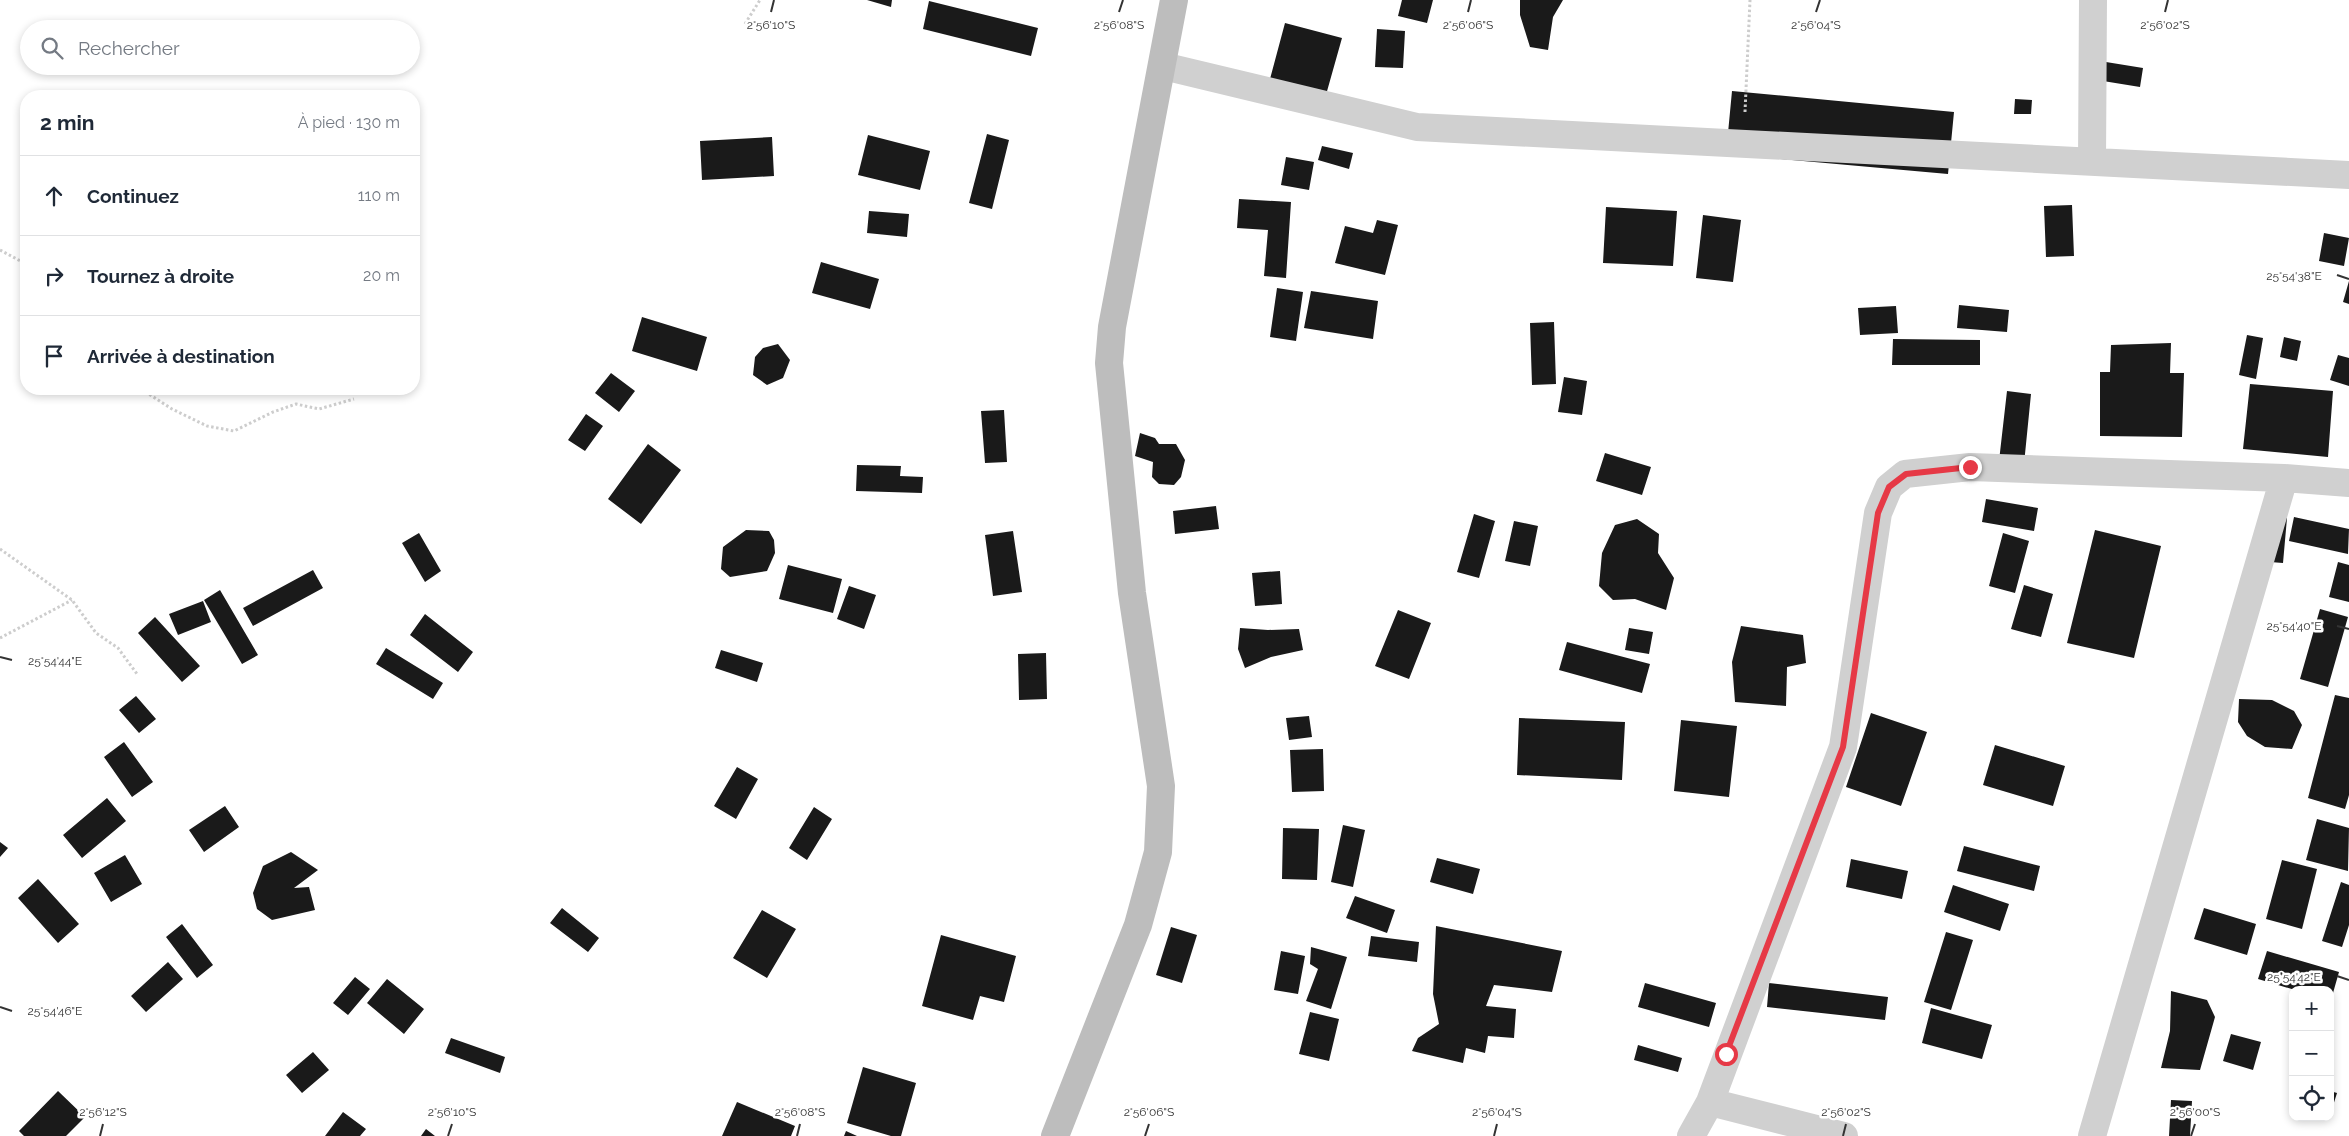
<!DOCTYPE html>
<html lang="fr">
<head>
<meta charset="utf-8">
<style>
	body { margin:0; font-family:Raleway,sans-serif; background:#f6f6f7; color:#1f2937 }
	.controls { position:absolute; right:15px; bottom:15px; display:grid; overflow:hidden; border-radius:10px; box-shadow:0 2px 8px #0003 }
	.controls button { width:45px; height:45px; display:grid; place-items:center; padding:0; border:0; border-bottom:1px solid #e0e1e3; background:#fff; color:#1f2937; font:25px sans-serif }
	.stop { position:absolute; width:15px; height:15px; margin:-11px; border:4px solid #e63946; border-radius:50%; background:#fff }
	.stop.end { background:#e63946; border-color:#fff; box-shadow:0 1px 5px #0008 }
	.list { margin:0; padding:0; list-style:none }
	h2 { display:flex; justify-content:space-between; align-items:center; height:65px; margin:0; padding:0 20px; font-size:21px }
	h2 small { font-size:16px; font-weight:400; color:#747a83 }
	.list li { display:grid; grid-template-columns:32px 1fr auto; gap:15px; align-items:center; box-sizing:border-box; height:80px; padding:0 20px; border-top:1px solid #e0e1e3 }
	.list b { display:block; font-size:19px; white-space:nowrap }
	.list em { font-size:16px; font-style:normal; color:#747a83 }
	.icon { flex:none; width:28px; height:28px; fill:none; stroke:currentColor; stroke-width:2; stroke-linecap:round; stroke-linejoin:round }
	.map { position:relative; flex:none; width:2349px; height:1136px; overflow:hidden }
	.search { position:absolute; background:#fff; box-shadow:0 2px 8px #0003; left:20px; top:20px; width:400px; height:55px; display:flex; align-items:center; gap:12px; box-sizing:border-box; padding:0 18px; border-radius:28px; color:#747a83; font-size:19px }
	.panel { position:absolute; background:#fff; box-shadow:0 2px 8px #0003; left:20px; top:90px; width:400px; height:305px; border-radius:20px }
	.map>svg:first-child { display:block }
</style>
</head>
<body>
<div class="map">
<svg width="2349" height="1136" viewBox="0 0 2349 1136">
	<rect width="100%" height="100%" fill="#fff"/>
	<!-- building -->
	<path fill="#1a1a1a" d="M867,0H892L891,7Z
		M1402,0H1433L1427,23L1398,16Z
		M1520,0H1563L1553,17L1548,50L1530,47L1520,15Z
		M929,1L1038,28L1031,56L923,29Z
		M1285,23L1342,38L1322,109L1266,94Z
		M1377,29L1405,31L1403,68L1375,67Z
		M2106,62L2143,68L2140,87L2103,81Z
		M1732,91L1954,112L1948,174L1726,154Z
		M2015,99L2032,100L2031,114H2014Z
		M987,134L1009,140L992,209L969,203Z
		M868,135L930,151L920,190L858,175Z
		M772,137L774,176L702,180L700,141Z
		M1322,146L1353,153L1349,169L1318,160Z
		M1286,157L1314,162L1309,190L1281,185Z
		M1239,199L1291,202L1286,278L1264,276L1268,230L1237,228Z
		M2072,205L2074,256L2046,257L2044,206Z
		M1606,207L1677,211L1673,266L1603,263Z
		M869,211L909,214L907,237L867,233Z
		M1703,215L1741,220L1733,282L1696,278Z
		M1377,220L1398,225L1385,275L1335,263L1345,226L1373,233Z
		M2324,233L2349,238L2344,266L2319,261Z
		M821,262L879,279L870,309L812,293Z
		M2349,281V304L2343,302Z
		M1277,288L1303,292L1296,341L1270,337Z
		M1311,291L1378,301L1373,339L1304,328Z
		M1959,305L2009,310L2007,332L1957,328Z
		M1896,306L1898,333L1860,335L1858,308Z
		M642,317L707,337L697,371L632,351Z
		M1554,322L1556,384L1532,385L1530,323Z
		M2247,335L2263,338L2256,379L2239,375Z
		M2284,337L2301,341L2297,361L2280,357Z
		M1893,339L1980,340V365H1892Z
		M2171,343L2170,373H2184L2182,437L2100,436V372H2110L2111,345Z
		M778,344L790,360L783,378L767,385L753,375L755,357L763,348Z
		M2338,355L2349,358V386L2330,380Z
		M611,373L635,391L619,412L595,393Z
		M1564,377L1587,381L1582,415L1558,412Z
		M2250,384L2333,391L2328,457L2243,449Z
		M2007,391L2031,394L2024,464L1999,461Z
		M1004,410L1007,462L985,463L981,411Z
		M586,414L603,426L585,451L568,440Z
		M1140,433L1155,438L1159,444H1176L1185,460L1181,477L1174,485L1159,484L1152,477L1153,462L1135,456Z
		M648,444L681,470L641,524L608,499Z
		M1605,453L1651,467L1642,495L1596,481Z
		M857,465L901,466L900,476L923,477L922,493L856,491Z
		M1986,499L2038,508L2034,531L1982,522Z
		M1216,506L1219,529L1175,534L1173,511Z
		M1474,514L1495,521L1479,578L1457,572Z
		M2274,516L2287,518L2283,563L2270,562Z
		M2294,517L2349,529L2348,554L2289,541Z
		M1637,519L1659,534L1658,553L1674,578L1666,610L1635,599L1613,600L1599,586L1602,553L1615,525Z
		M1514,521L1538,526L1530,566L1505,561Z
		M746,530L769,531L774,540L775,553L767,571L730,577L721,569L723,547Z
		M2095,530L2161,546L2134,658L2067,643Z
		M1013,531L1022,592L993,596L985,535Z
		M419,533L441,571L425,582L402,543Z
		M2003,533L2029,541L2015,593L1989,586Z
		M2338,562L2349,565V602L2329,597Z
		M788,565L842,579L833,613L779,599Z
		M313,570L323,588L253,626L243,608Z
		M1280,571L1282,604L1255,606L1252,573Z
		M2024,585L2053,594L2041,637L2011,629Z
		M849,586L876,595L864,629L837,619Z
		M220,590L258,655L242,664L204,600Z
		M203,601L211,622L178,635L169,614Z
		M2320,609L2348,617L2328,687L2300,679Z
		M1398,610L1431,623L1409,679L1375,666Z
		M425,614L473,652L458,672L410,635Z
		M155,617L200,666L182,682L138,633Z
		M1741,626L1803,635L1806,663L1787,667L1786,706L1735,702L1732,662Z
		M1240,628L1268,630L1299,629L1303,650L1271,657L1245,668L1238,649Z
		M1629,628L1653,632L1649,654L1625,650Z
		M1567,642L1650,664L1642,693L1559,670Z
		M386,648L443,683L433,699L376,664Z
		M721,650L763,663L757,682L715,668Z
		M1046,653L1047,699L1019,700L1018,654Z
		M2335,695L2349,698V795L2345,809L2308,798Z
		M136,696L156,719L139,733L119,710Z
		M2239,699L2272,700L2294,711L2302,725L2292,749L2265,747L2247,736L2238,722Z
		M1871,713L1927,732L1901,806L1846,787Z
		M1309,716L1312,737L1289,740L1286,718Z
		M1519,718L1625,722L1622,780L1517,775Z
		M1681,720L1737,726L1729,797L1674,791Z
		M124,742L153,782L132,797L104,757Z
		M1995,745L2065,766L2053,806L1983,785Z
		M1323,749L1324,791L1292,792L1290,750Z
		M737,767L758,779L736,819L714,806Z
		M107,798L126,821L82,858L63,835Z
		M225,806L239,827L204,852L189,830Z
		M814,807L832,819L807,860L789,848Z
		M2317,819L2349,828L2348,871L2306,860Z
		M1343,825L1365,830L1353,887L1331,882Z
		M1283,828L1319,829L1317,880L1282,879Z
		M0,842L8,848L0,857Z
		M1964,846L2040,866L2034,891L1957,871Z
		M291,852L318,870L294,888L309,887L315,910L272,920L257,909L253,893L263,866Z
		M125,855L142,884L111,902L94,873Z
		M1437,858L1480,869L1473,894L1430,882Z
		M1851,859L1908,871L1902,899L1846,887Z
		M2282,860L2317,869L2302,929L2266,919Z
		M38,879L79,924L58,943L18,898Z
		M2341,882L2349,885V925L2342,947L2322,941Z
		M1953,885L2009,904L2000,931L1944,912Z
		M1355,896L1395,910L1387,933L1346,918Z
		M562,908L599,938L588,952L550,923Z
		M2204,908L2256,924L2247,955L2194,939Z
		M762,910L796,929L767,978L733,958Z
		M182,924L213,965L197,978L166,937Z
		M1436,926L1562,951L1552,992L1494,985L1486,1006L1516,1009L1514,1038L1488,1036L1485,1053L1466,1048L1463,1063L1412,1051L1418,1038L1439,1024L1433,994Z
		M1171,927L1197,935L1182,983L1156,975Z
		M1946,932L1973,940L1951,1010L1924,1002Z
		M941,935L1016,956L1004,1002L980,996L973,1020L922,1006Z
		M1371,936L1419,942L1417,962L1368,956Z
		M1311,947L1347,957L1331,1009L1306,1001L1318,969L1310,964Z
		M1281,951L1305,956L1298,994L1274,990Z
		M2267,951L2339,972L2331,1000L2330,990H2295L2258,979Z
		M168,962L183,979L146,1012L131,996Z
		M355,977L370,989L348,1015L333,1003Z
		M387,979L424,1009L404,1034L367,1003Z
		M1645,983L1716,1003L1709,1027L1638,1007Z
		M1769,983L1888,997L1885,1020L1767,1007Z
		M2171,991L2207,1000L2215,1017L2200,1070L2161,1068L2170,1031Z
		M1931,1008L1992,1025L1982,1059L1922,1043Z
		M1310,1012L1339,1019L1329,1061L1299,1054Z
		M2231,1034L2261,1042L2253,1070L2223,1061Z
		M451,1038L505,1057L500,1073L445,1053Z
		M1638,1045L1682,1058L1678,1072L1634,1060Z
		M313,1052L329,1070L302,1093L286,1075Z
		M863,1067L916,1083L901,1136H891L847,1123Z
		M58,1091L85,1117L66,1136H24L19,1131Z
		M2330,1091L2337,1093L2331,1112H2330Z
		M2171,1100L2192,1101L2190,1136H2169Z
		M737,1102L795,1126L791,1136H722Z
		M343,1112L366,1129L360,1136H325Z
		M426,1129L435,1136H421Z
		M846,1131L857,1136H844Z"/>
	<g fill="none" stroke-linecap="round" stroke-linejoin="round">
		<!-- path -->
		<path stroke="#cdcdcd" stroke-width="3" stroke-dasharray="2.5 2.5" stroke-linecap="butt" d="M745,24L760,0
			M1745,112L1750,0
			M0,250L26,264
			M141,389L172,409L207,426L234,431L273,412L296,404L319,409L354,399
			M0,549L72,600L96,633L118,648L137,674
			M0,638L72,600"/>
		<!-- street -->
		<path stroke="#d0d0d0" stroke-width="28" d="M1163,66L1417,127L2349,175
			M2092,161L2093,0
			M1710,1102L1843,747L1878,513L1889,487L1905,474L1970,467L2284,478
			M1691,1136L1710,1102L1844,1136
			M2092,1136L2284,478L2349,483"/>
		<!-- secondary -->
		<path stroke="#bdbdbd" stroke-width="28" d="M1055,1136L1138,925L1158,852L1161,786L1132,593L1109,363L1112,327L1174,0"/>
	</g>
	<g fill="none" stroke-linecap="round" stroke-linejoin="round">
		<!-- route -->
		<path stroke="#e63946" stroke-width="6" d="M1726,1054L1843,747L1878,513L1889,487L1906,474L1970,467"/>
	</g>
	<!-- ticks -->
	<path fill="none" stroke="#333" stroke-width="2" d="M771,12L774,0M1119,12L1123,0M1468,12L1471,0M1816,12L1820,0M2165,12L2168,0M2337,275L2349,279M2337,626L2349,629M0,657L12,660M2337,976L2349,980M0,1007L12,1011M100,1136L103,1124M448,1136L452,1124M797,1136L800,1124M1145,1136L1149,1124M1494,1136L1497,1124M1843,1136L1846,1124M2191,1136L2195,1124"/>
	<g font-size="12" text-anchor="middle" fill="#333" stroke="#fff" stroke-width="5" stroke-linejoin="round" paint-order="stroke">
		<text x="771" y="29">2°56'10"S</text>
		<text x="1119" y="29">2°56'08"S</text>
		<text x="1468" y="29">2°56'06"S</text>
		<text x="1816" y="29">2°56'04"S</text>
		<text x="2165" y="29">2°56'02"S</text>
		<text x="2294" y="280">25°54'38"E</text>
		<text x="2294" y="630">25°54'40"E</text>
		<text x="55" y="665">25°54'44"E</text>
		<text x="2294" y="981">25°54'42"E</text>
		<text x="55" y="1015">25°54'46"E</text>
		<text x="103" y="1116">2°56'12"S</text>
		<text x="452" y="1116">2°56'10"S</text>
		<text x="800" y="1116">2°56'08"S</text>
		<text x="1149" y="1116">2°56'06"S</text>
		<text x="1497" y="1116">2°56'04"S</text>
		<text x="1846" y="1116">2°56'02"S</text>
		<text x="2195" y="1116">2°56'00"S</text>
	</g>
</svg>
<div class="controls">
<button>+</button>
<button>−</button>
<button><svg class="icon" aria-label="locate" viewBox="0 0 24 24"><circle cx="12" cy="12" r="6"/><path d="M12 2v4M12 18v4M2 12h4M18 12h4"/></svg></button>
</div>
<div class="stop" style="left:1726px;top:1054px"></div>
<div class="stop end" style="left:1970px;top:467px"></div>
<div class="search"><svg class="icon" aria-label="search" viewBox="0 0 24 24"><circle cx="10" cy="10" r="6"/><path d="M15 15l6 6"/></svg>Rechercher</div>
<section class="panel">
<h2>2 min<small>À pied · 130 m</small></h2>
<ul class="list">
<li><svg class="icon" aria-label="ahead" viewBox="0 0 24 24"><path d="M12 20V5M6 11l6-6 6 6"/></svg><div><b>Continuez</b></div><em>110 m</em></li>
<li><svg class="icon" aria-label="right" viewBox="0 0 24 24"><path d="M7 20v-9h11M14 6l5 5-5 5"/></svg><div><b>Tournez à droite</b></div><em>20 m</em></li>
<li><svg class="icon" aria-label="arrive" viewBox="0 0 24 24"><path d="M6 21V4h12l-3 4 3 4H6"/></svg><div><b>Arrivée à destination</b></div></li>
</ul>
</section>
</div>
</body>
</html>
